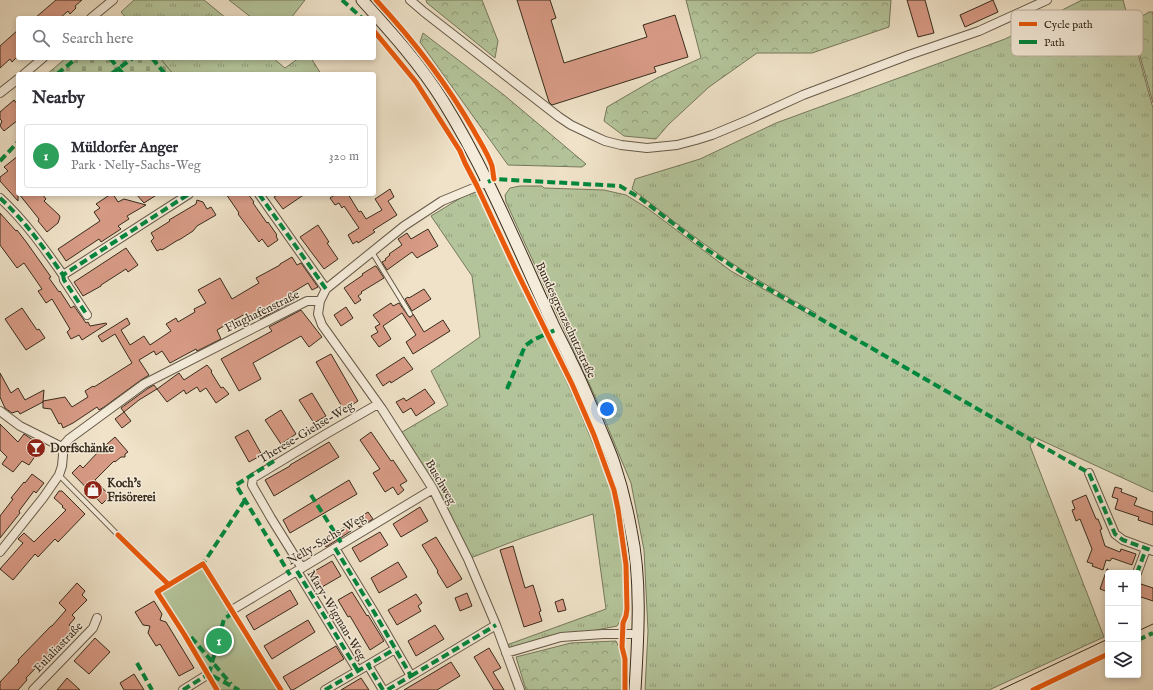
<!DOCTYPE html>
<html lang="en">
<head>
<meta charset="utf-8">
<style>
	body { margin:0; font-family:"IM FELL English",serif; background:#f7f7f7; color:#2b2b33 }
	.controls { position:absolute; right:12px; bottom:12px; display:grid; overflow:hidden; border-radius:4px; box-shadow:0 2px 6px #0003 }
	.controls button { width:36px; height:36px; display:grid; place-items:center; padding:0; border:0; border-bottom:1px solid #e1e1e2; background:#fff; color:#2b2b33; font:20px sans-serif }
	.you { position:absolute; left:607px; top:409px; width:14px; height:14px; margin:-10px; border:3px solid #fff; border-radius:50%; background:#1a73e8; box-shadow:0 0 0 6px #1a73e833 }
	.badge { display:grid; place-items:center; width:26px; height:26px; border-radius:50%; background:#8f2418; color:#fff; font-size:13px; font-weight:700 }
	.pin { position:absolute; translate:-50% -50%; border:2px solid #fff; box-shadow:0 1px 4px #0006 }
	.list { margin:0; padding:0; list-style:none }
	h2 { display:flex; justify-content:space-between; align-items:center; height:52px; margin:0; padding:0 16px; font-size:17px }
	h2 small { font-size:13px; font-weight:400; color:#7c7c81 }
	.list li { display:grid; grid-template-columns:26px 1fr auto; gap:12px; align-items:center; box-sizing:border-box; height:64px; margin:0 8px 8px; padding:0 8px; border:1px solid #e1e1e2; border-radius:4px }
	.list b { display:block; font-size:15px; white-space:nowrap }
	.list p { margin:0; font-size:13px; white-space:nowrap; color:#7c7c81 }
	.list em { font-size:13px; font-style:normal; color:#7c7c81 }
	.icon { flex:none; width:22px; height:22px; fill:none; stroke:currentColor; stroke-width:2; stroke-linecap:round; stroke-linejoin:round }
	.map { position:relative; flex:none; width:1153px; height:690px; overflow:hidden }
	.search { position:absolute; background:#fff; box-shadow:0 2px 6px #0003; left:16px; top:16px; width:360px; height:44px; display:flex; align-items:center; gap:10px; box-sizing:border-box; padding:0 14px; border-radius:4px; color:#7c7c81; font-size:15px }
	.panel { position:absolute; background:#fff; box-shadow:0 2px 6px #0003; left:16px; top:72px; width:360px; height:124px; border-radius:4px }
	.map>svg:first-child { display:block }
</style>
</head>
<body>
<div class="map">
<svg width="1153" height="690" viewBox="0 0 1153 690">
	<defs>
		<pattern id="grass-tufts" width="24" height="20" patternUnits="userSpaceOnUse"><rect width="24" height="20" fill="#b4c49a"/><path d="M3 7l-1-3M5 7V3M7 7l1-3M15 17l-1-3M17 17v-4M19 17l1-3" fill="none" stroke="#939f7d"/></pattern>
		<pattern id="forest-crowns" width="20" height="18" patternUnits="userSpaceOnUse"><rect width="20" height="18" fill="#b4c49a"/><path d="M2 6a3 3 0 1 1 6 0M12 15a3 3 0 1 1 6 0" fill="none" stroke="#939f7d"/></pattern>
		<pattern id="cemetery-stones" width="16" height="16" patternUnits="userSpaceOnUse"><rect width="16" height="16" fill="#b4c49a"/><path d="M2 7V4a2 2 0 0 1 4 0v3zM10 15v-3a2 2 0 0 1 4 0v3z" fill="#939f7d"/></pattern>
	</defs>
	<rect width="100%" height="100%" fill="#efe2c8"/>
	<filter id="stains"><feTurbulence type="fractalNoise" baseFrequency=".005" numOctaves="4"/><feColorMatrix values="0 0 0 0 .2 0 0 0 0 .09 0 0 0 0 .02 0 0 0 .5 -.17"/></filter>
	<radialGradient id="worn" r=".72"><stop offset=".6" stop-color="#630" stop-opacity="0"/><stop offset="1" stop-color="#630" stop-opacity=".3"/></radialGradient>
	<!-- grass -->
	<path fill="url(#grass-tufts)" stroke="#76785c" d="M134,0H204L226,18H126L121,12Z
		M1082,0H1123L1153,108V492L1034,437L1030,446L1104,637L989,690H645L648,631L644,550L631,483L593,392L506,202L505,195L510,188L520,186H542L544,188L604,190L626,195L647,208L731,271L814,317L816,313C787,297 758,281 730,262C696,239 664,214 632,189L635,179L700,159L776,123L1005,39Z
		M160,58H273L285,68L299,58H311L321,74H173Z
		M472,191L479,194L576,402L612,490L625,566V613L617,626L561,637L506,653L504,646L606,609L593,514L522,538L468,559L433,489L397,435L448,405L431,371L480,337L472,276L431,216Z"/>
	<!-- forest -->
	<path fill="url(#forest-crowns)" stroke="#76785c" d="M426,0H482L498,41L495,58L427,3Z
		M686,0H891L889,27L812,53H757L709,87L669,124L656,139L624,136L604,121L607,107L657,78L701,58Z
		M1149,12H1153V103L1131,23Z
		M423,33L504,95L586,164L582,167L508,165L420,42Z
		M616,641L622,654V690H526L516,657L571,643Z"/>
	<!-- cemetery -->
	<path fill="url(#cemetery-stones)" stroke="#76785c" d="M66,58H160L173,74H47Z"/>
	<!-- park -->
	<path fill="#b4c49a" stroke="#76785c" d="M229,0H305L291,18H252Z
		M203,567L277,690H219L160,593Z"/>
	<!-- building -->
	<path fill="#d89b86" stroke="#382c1d" d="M56,0H82L75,6L76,8L70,14L68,11L60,18H35Z
		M517,0H550L556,18L551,20L564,63L647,37L643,25L675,15L688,57L654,67L656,72L552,105L549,102Z
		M907,0H925L934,33L918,37Z
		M993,0L998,12L965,27L960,15Z
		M18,30V56L12,62L10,59L0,68V46Z
		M14,100L18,105V120L4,131L0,126L2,121L0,119V112Z
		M18,156V201L0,181V177L8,171L4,167Z
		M390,189L394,197L388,201L397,215L373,230L375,232L358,243L357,241L353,244L348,235L359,228L344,206L342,208L339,203L335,205L330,198L336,194H348L359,212L361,211L366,219L382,210L375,199Z
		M19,194H42L46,199L44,201L59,215L60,217L58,223L47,232L38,221L39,219Z
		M111,194H113L118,202L124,199L146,205L127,216L129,219L118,226L121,229L101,242L99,239L66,261L58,249L100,221L94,212L100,208L96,204Z
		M136,194H158L144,203Z
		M226,194H248L254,202L253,203L267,223L268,222L277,235L276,236L278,240L268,247L262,239L259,242L238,214L239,213Z
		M279,194H305L283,209L274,197Z
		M197,200L203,202L207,209L211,207L216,215L197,226L193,231L179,240H178L162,250L161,249L157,251L151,241L154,238L151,233L170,221L169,220L196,204Z
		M0,213L16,231L17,230L27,243L51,277L49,278L59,292L60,291L71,308L74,306L86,323L88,322L90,326L106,323L107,324L82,340L79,335L71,339L67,332L70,329L52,299L46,303L38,291L42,289L24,263L17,268L0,245Z
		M318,225L329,242L327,243L338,259L324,269L300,237Z
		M428,229L438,246L417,258L412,252L387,270L382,262L386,260L385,259L390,255L389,254L402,245L398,239L407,233L411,239Z
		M126,248L138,265L128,272L126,269L101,285V286L83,296L74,282Z
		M292,257L297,265L301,263L318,287L312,290L308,283L290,294L294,301L260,319V317L251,321L248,317H247L245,314L217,330L221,339L197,351L196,349L170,363L162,351L156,355L154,351L139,360L149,375L141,380L104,407L99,410L97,407L73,423L63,428L61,423L59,424L51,409L43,408V401L65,397L72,407L88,397L85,391L93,386L94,387L132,363L115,334L102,342L98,336L127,318L130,324L121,330L130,345L144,336L150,345L171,331L166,324L176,318L178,322L195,312L194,309L206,303L198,290L220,278L232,299L259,283L256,278L280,265V264Z
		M375,266H376L384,278L361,292L362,293L358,296L361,300L355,304L344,288L363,275L362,274Z
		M424,289L431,299L412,311L405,299L408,297L409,298Z
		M391,303L393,306L399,303L409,317H411L413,314L424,332L443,320L450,331L413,354L406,342L416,335L402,313L383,326L391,339L379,347L371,336L378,332L375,327L380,324L373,315Z
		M346,307L353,318L341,326L334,315Z
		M22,308L37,330L39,329L45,338L26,350L5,319Z
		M301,310L322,337L309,347L301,336L253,363L261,379L239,391L221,359L272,331L269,327Z
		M331,354L358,401L344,410L316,362Z
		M404,357L413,369L391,383L390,381L383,386L376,375Z
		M207,365L212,371L211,372L221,388L223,387L229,394L216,403L206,388L200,392L197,387L186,394L184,390L167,402L157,389L139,400L124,412L121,408L147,389L154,385L157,389L179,373L184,380Z
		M0,373L11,393L18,388L25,400L44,390L43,402L20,414L18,411L12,413L5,408L0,397Z
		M425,389L435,403L416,416L411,408L403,413L396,402L404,398L406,401Z
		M312,393L326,416L314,423L299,400Z
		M281,410L296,434L281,444L265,420Z
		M124,412L131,421L122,428L115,419Z
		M0,424L18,442L24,434L42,446L29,465L22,461L13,472L2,464L7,457L0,450Z
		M248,430L262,455L249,462L235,437Z
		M371,432L391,461L393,460L407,481L400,485L404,490L398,495L393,487L385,492L373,473L380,469L360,440Z
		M115,437L128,452L125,454V457H121L115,462L114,461L95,480L110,496L102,504L72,473L80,465L83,468L99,451Z
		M329,442L339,457L274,496L265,480L290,466V465Z
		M32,474L44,483L36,493L34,491L19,511L20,513L0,538V516L13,499L11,498L24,482L25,483Z
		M349,480L357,494L290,533L283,520Z
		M1115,487L1122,489L1121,492L1137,498L1134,505L1153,512V525L1138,520L1139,517L1115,509L1118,499L1112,497Z
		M59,491H62L85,514L58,542L55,539L38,557L35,554L13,580L0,569L23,543L18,539L24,533L34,542L66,510L62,507L63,506L54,498Z
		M1086,495L1096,519H1098L1102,529L1100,530L1105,546L1120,552L1121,549L1136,554L1132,565L1112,558L1110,561L1106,560L1103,570L1092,566L1093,564L1087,562L1092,549L1080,519L1076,521L1072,510L1075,509L1072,501Z
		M420,507L428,521L401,537L393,524Z
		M368,512L373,519L359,527L355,521Z
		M348,525L351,531L326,547L322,541Z
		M380,532L388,545L360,562L352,548Z
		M436,537L462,579L447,588L437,572L438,571L422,545Z
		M513,546L525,588L533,585L541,611L539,612L542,621L524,627L500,550Z
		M332,561L341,576L322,587L313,572Z
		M398,562L407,577L379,593L371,578Z
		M1107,569H1108V592L1100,589Z
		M77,583L85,591L82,595L87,600L72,615L75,618L69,625L74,628L26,678L27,680L18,690H0V682L19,662L18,660L51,626H52L66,610L59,603Z
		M1141,584L1153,588V601L1138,596V592Z
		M290,590L298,604L254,630L246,616Z
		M352,592L367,616L368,615L384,641L370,650L350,616L348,617L338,600Z
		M467,593L472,606L460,611L455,598Z
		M416,594L422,603L418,606L421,611L397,625L388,610Z
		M563,599L566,610L558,612L555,602Z
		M154,601L162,614L160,620L166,622L194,668L179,676L160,644L156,646L148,633L150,626L143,625L135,612Z
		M308,620L315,632L272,659L264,646Z
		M435,625L444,639L416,656L408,641Z
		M95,638L110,652L89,674L74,661Z
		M336,646L344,659L293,690H291L283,677Z
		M489,648L501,668L493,672L504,690H494L474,657Z
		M451,662L460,676L450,682L437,690H404Z
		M134,674L144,690H124L120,683Z
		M67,678L80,690H57Z
		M361,678L369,690H341Z"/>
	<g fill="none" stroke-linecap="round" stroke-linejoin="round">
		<!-- lane casing -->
		<g stroke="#665a48" stroke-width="6">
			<path id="lane" d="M372,252L410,314
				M59,475L118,535"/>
		</g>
		<!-- street casing -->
		<g stroke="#665a48" stroke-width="10">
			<path id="street" d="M410,0L424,12L559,117L571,125L592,135L605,141L621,145L647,148L677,145L696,140L712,135L748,120L803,95L909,55L979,31L1047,0
				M91,18L113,0
				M24,74L43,58
				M0,93L18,79
				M259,194L326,289
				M0,198C25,221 44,248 63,275L189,194
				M63,275L64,280L87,315
				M320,301L318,314L322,325L382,409L433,489L468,559L496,625L520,690
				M0,411L20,426L62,447
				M62,447L69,439L144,384L307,301H320L326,289L404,226L442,201L488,182
				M1089,473L1115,534L1123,540L1153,551
				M335,548L374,612L411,676L387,690
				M0,552L43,498L59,475L62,466L63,455L62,447
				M302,568L271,518L252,485L253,478L326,434L378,404
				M297,571L358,671
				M1137,573L1146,549
				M232,610L433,489
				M506,653L561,637L603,634H638
				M411,676L496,625
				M33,690L93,628L97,618
				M183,690L207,675
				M325,690L368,665
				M383,690L368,665L395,649"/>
		</g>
		<!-- secondary casing -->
		<g stroke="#382c1d" stroke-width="13">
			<path id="secondary" d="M362,0C391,32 420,64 443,101C486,170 517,246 551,320C557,334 565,347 571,361C582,383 591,405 600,428C605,440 610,451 614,463C621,484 627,508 631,530C642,581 638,638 635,690"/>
		</g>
		<!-- lane -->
		<use href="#lane" stroke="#f5ecdb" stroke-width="4"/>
		<!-- street -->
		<use href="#street" stroke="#f5ecdb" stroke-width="8"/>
		<!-- secondary -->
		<use href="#secondary" stroke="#f5ecdb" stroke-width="11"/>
		<!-- tram -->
		<path stroke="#382c1d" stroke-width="1" d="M1138,631L1153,624
			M1000,690L1108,639"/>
		<!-- quiet -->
		<path stroke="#00873e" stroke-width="4" stroke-dasharray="8 4" stroke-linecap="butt" d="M342,0L362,18
			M110,58L123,74
			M152,58L165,74
			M57,74L77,58
			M111,74L133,58
			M0,161L18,142
			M488,182L494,179L620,186L640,198L706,249L758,283L1089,473L1115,534L1123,540L1153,551
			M259,194L326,289
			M0,198C25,221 44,248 63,275L189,194
			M63,275L64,280L87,315
			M507,389L525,346L533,340L555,330
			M274,461L236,485L290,575
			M311,495L342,544
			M335,548L374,612L411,676L387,690
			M200,566L203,564L245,500
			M297,571L358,671
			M1137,573L1146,549
			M233,613L224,619L209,674L239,690
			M191,637L231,684
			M1138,640L1153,633
			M137,663L152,690
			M411,676L496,625
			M183,690L207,675
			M325,690L368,665
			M383,690L368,665L395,649"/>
		<!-- cycleway casing -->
		<g stroke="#f5ecdb" stroke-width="8">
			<path id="cycleway" d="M376,0C414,41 446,82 474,131C480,142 488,154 492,166C493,170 493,175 494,179
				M374,31L416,82L460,151L465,163L477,186L517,272L572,384L594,435L614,490L618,509L626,565L627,609L626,616L623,623L622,647L625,659V690
				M118,535L169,585
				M217,690L184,634L157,592L203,564L281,690
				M1033,690L1108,654"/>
		</g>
		<!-- cycleway -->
		<use href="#cycleway" stroke="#e8590c" stroke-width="5"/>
	</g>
	<!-- icons -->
	<defs>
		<g id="bar-disc" transform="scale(1)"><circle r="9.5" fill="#8f2418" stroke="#f5ecdb"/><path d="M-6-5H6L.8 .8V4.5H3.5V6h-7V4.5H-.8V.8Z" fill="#fff"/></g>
		<g id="shop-disc" transform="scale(1)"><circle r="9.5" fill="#8f2418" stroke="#f5ecdb"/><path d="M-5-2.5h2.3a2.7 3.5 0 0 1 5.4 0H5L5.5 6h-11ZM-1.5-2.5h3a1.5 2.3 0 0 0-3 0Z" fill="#fff"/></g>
	</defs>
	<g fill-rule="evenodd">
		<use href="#bar-disc" x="36" y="448"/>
		<use href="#shop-disc" x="93" y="490"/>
	</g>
	<g text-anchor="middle" stroke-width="3" stroke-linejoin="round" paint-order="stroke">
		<!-- street labels -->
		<g font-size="12" fill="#382c1d" stroke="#f5ecdb">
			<text transform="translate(262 311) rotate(-26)" y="4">Flughafenstraße</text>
			<text transform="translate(566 320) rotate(65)" y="4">Bundesgrenzschutzstraße</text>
			<text transform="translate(306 432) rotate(-31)" y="4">Therese-Giehse-Weg</text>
			<text transform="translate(441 482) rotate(60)" y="4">Buschweg</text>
			<text transform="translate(326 539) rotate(-31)" y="4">Nelly-Sachs-Weg</text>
			<text transform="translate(337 615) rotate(59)" y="4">Mary-Wigman-Weg</text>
			<text transform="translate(58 647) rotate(-46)" y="4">Eulaliastraße</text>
		</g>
		<!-- poi labels -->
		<g font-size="12" font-weight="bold" fill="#382c1d" stroke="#f5ecdb" text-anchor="start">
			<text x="50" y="452">Dorfschänke</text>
			<text x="107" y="487">Koch's<tspan x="107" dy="14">Frisörerei</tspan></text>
		</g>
	</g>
	<!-- legend -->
	<rect x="1011" y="10" width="132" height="46" rx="6" fill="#f5ecdb" stroke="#bcb2a2" stroke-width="1"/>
	<rect x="1019" y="22" width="18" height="4" fill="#e8590c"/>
	<rect x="1019" y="40" width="18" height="4" fill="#00873e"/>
	<g font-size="11" fill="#382c1d">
		<text x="1044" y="28">Cycle path</text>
		<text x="1044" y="46">Path</text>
	</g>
	<rect width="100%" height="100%" filter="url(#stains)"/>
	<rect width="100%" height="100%" fill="url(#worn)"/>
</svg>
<div class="controls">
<button>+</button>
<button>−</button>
<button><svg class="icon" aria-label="layers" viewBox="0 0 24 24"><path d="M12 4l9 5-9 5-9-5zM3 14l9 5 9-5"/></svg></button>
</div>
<div class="you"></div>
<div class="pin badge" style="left:219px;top:641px;background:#2e9e5b">1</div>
<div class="search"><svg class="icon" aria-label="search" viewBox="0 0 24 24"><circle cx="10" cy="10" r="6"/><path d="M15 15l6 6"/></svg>Search here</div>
<section class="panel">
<h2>Nearby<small></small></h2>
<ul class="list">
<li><span class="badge" style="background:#2e9e5b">1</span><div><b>Müldorfer Anger</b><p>Park · Nelly-Sachs-Weg</p></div><em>320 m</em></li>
</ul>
</section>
</div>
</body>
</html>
